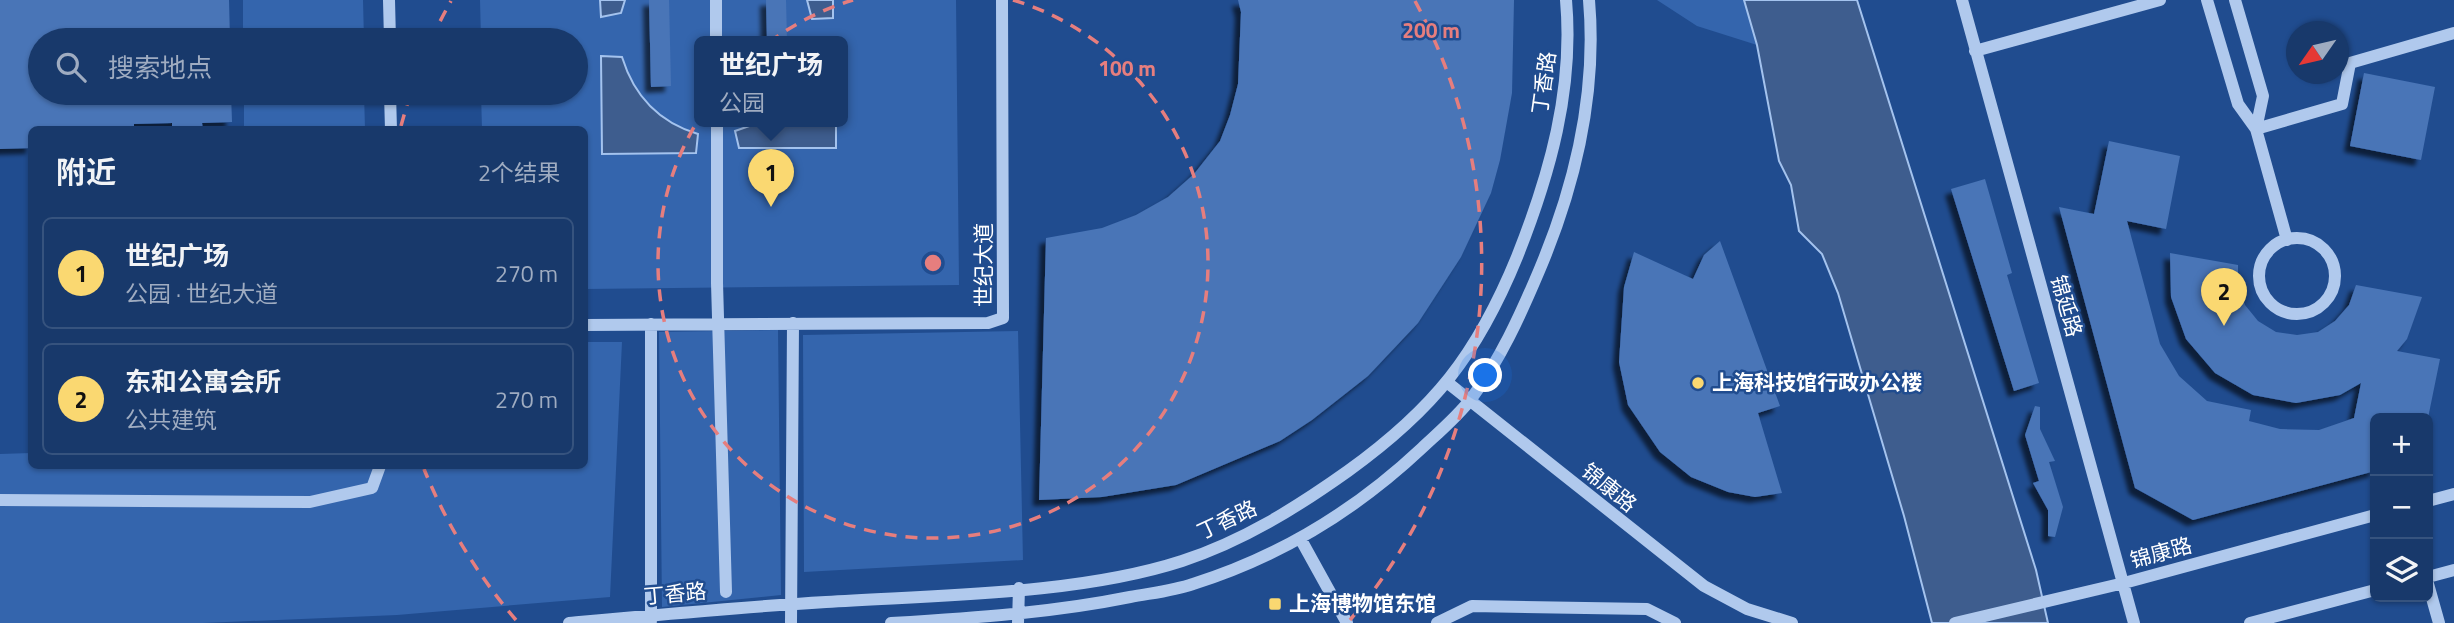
<!DOCTYPE html>
<html lang="zh">
<head>
<meta charset="utf-8">
<style>
	body { margin:0; font-family:"Titillium Web","Noto Sans SC",sans-serif; background:#254473; color:#f1f3f6 }
	.controls { position:absolute; right:21px; bottom:21px; display:grid; overflow:hidden; border-radius:10px; box-shadow:0 2px 5px #0004 }
	.controls button { width:63px; height:63px; display:grid; place-items:center; padding:0; border:0; border-bottom:2px solid #36537e; background:#18396b; color:#f1f3f6; font:35px sans-serif }
	.compass { position:absolute; left:2286px; top:21px; width:63px; height:63px; border-radius:50%; background:#18396b; box-shadow:0 2px 5px #0004; rotate:236deg }
	.you { position:absolute; left:1486px; top:376px; width:24px; height:24px; margin:-18px; border:5px solid #fff; border-radius:50%; background:#1a73e8; box-shadow:0 0 0 10px #1a73e833 }
	.badge { display:grid; place-items:center; width:46px; height:46px; border-radius:50%; background:#fad871; color:#111; font-size:23px; font-weight:700 }
	.pin { position:absolute; translate:-50% -58px; filter:drop-shadow(0 2px 4px #0008) }
	.pin::after { content:''; position:absolute; top:37px; width:24px; height:21px; background:inherit; clip-path:polygon(0 0,100% 0,50% 100%) }
	.popup { position:absolute; left:694px; top:36px; width:154px; height:91px; box-sizing:border-box; display:grid; place-content:center; border-radius:10px; background:#18396b; filter:drop-shadow(0 2px 5px #0005); font-size:23px; white-space:nowrap; color:#9facc1 }
	.popup b { font-size:26px; color:#f1f3f6 }
	.popup::after { content:''; position:absolute; left:50%; top:100%; margin-left:-14px; border:14px solid transparent; border-top-color:#18396b }
	.list { margin:0; padding:0; list-style:none }
	h2 { display:flex; justify-content:space-between; align-items:center; height:91px; margin:0; padding:0 28px; font-size:30px }
	h2 small { font-size:23px; font-weight:400; color:#9facc1 }
	.list li { display:grid; grid-template-columns:46px 1fr auto; gap:21px; align-items:center; box-sizing:border-box; height:112px; margin:0 14px 14px; padding:0 14px; border:2px solid #36537e; border-radius:10px }
	.list b { display:block; font-size:26px; white-space:nowrap }
	.list p { margin:0; font-size:23px; white-space:nowrap; color:#9facc1 }
	.list em { font-size:23px; font-style:normal; color:#9facc1 }
	.icon { flex:none; width:38px; height:38px; fill:none; stroke:currentColor; stroke-width:2; stroke-linecap:round; stroke-linejoin:round }
	.map { position:relative; flex:none; width:2454px; height:623px; overflow:hidden }
	.search { position:absolute; background:#18396b; box-shadow:0 2px 5px #0004; left:28px; top:28px; width:560px; height:77px; display:flex; align-items:center; gap:18px; box-sizing:border-box; padding:0 24px; border-radius:38px; color:#9facc1; font-size:26px }
	.panel { position:absolute; background:#18396b; box-shadow:0 2px 5px #0004; left:28px; top:126px; width:560px; height:343px; border-radius:10px }
	.map>svg:first-child { display:block }
</style>
</head>
<body>
<div class="map">
<svg width="2454" height="623" viewBox="0 0 2454 623">
	<defs>
		<filter id="shadow"><feDropShadow dx="-6" dy="6" stdDeviation="2" flood-color="#0009"/></filter>
	</defs>
	<rect width="100%" height="100%" fill="#204c8f"/>
	<!-- green -->
	<path fill="#3465ad" fill-rule="evenodd" d="M243,0H363L364,40H243Z
		M480,0H956L959,285L585,289L584,130L482,129L481,93H576V40H481ZM699,41H843V121H699Z
		M1657,0H1744L1757,45L1697,26Z
		M244,93H364L365,129H244Z
		M778,330L781,595L662,607L659,332Z
		M1018,331L1023,560L804,572L803,335Z
		M585,342H622L610,597L397,615L203,623H0V454L31,453L32,466H584Z"/>
	<!-- water -->
	<path fill="#3e5d8e" stroke="#a4c3ee" stroke-width="2" d="M600,0H625L621,13L601,17Z
		M807,0H833V18L812,19Z
		M1744,0H1857L2036,570L2048,623H1932L1904,516L1838,293L1822,254L1799,231L1791,185L1779,161L1757,45Z
		M601,56L622,57C634,96 658,122 698,134L696,153L602,154Z
		M764,121H836V148H739L735,131Z"/>
	<!-- building -->
	<path fill="#4975b7" filter="url(#shadow)" d="M0,0H229L230,40H40V93H231L232,122L202,123L203,130H172V123L134,124V130H32V148L0,149Z
		M649,0H669L671,86L651,87Z
		M766,0H786L787,41H767Z
		M1238,0H1514L1512,93L1500,160L1491,193L1461,257L1418,323L1368,376L1312,420L1280,441L1176,485L1102,497L1039,500L1046,238L1102,228L1136,215L1168,197L1194,174L1220,141L1230,115L1238,84L1241,12Z
		M2364,73L2435,87L2421,160L2350,146Z
		M2109,141L2180,156L2166,229L2127,221L2160,344L2179,376L2207,401L2251,410L2249,421L2280,429L2319,430L2354,418L2361,383L2340,395L2296,403L2253,395L2215,373L2186,339L2171,297L2170,253L2238,265V285L2245,305L2258,321L2276,332L2297,335L2318,332L2335,321L2349,305L2356,285L2422,297L2407,339L2397,351L2440,359L2428,418H2375V471L2193,520L2135,488L2059,207L2094,214Z
		M1985,179L2012,273L2007,275L2039,383L2014,391L1951,189Z
		M1720,241L1780,406L1758,413L1782,493L1755,497L1728,492L1691,477L1660,452L1628,405L1619,362L1624,287L1634,252L1693,279L1704,255Z
		M2035,406L2040,407V429L2055,461L2049,462L2063,507L2055,537L2048,536V510L2033,483L2039,481L2025,435Z"/>
	<g fill="none" stroke-linecap="round" stroke-linejoin="round">
		<!-- minor -->
		<path stroke="#b0c9ed" stroke-width="12" d="M389,0L390,40
			M716,0V41
			M1962,0L2134,623
			M2207,0L2238,104L2256,129L2263,96L2235,0
			M1975,51L2160,0
			M390,93L391,130
			M717,121V283L726,592
			M2259 276a38 38 0 1 1 76 0a38 38 0 1 1-76 0Z
			M2287,240L2256,129L2342,104L2350,63L2454,33
			M651,324V621
			M584,325L988,323L1003,318L1002,0
			M1448,383L1704,586L1747,609L1792,623
			M0,500L310,502L372,488L380,466
			M2428,501L2454,494
			M1300,538L1347,623
			M2428,577L2454,570
			M2428,584L2439,623
			M569,623C655,615 740,607 826,602C937,595 1077,595 1182,561C1243,541 1296,508 1348,471C1434,409 1477,355 1517,257C1550,174 1574,89 1566,0
			M791,623L793,323
			M891,623C971,618 1051,613 1130,597C1151,593 1173,591 1193,584C1279,557 1356,510 1422,448C1438,433 1457,417 1471,399C1500,360 1520,316 1539,271C1575,186 1597,92 1589,0
			M1018,623L1019,588
			M1437,623L1472,606L1647,609L1675,623
			M1955,623L2124,583L2375,515
			M2250,623L2375,590"/>
	</g>
	<!-- distance rings -->
	<g fill="none" stroke="#e67e7e" stroke-width="3.5" stroke-dasharray="12 9">
		<path d="M1013 0A275 275 0 1 1 853 0"/>
		<path d="M516 620A549 549 0 0 1 424 469M401 126A549 549 0 0 1 411 93M431 40A549 549 0 0 1 451 1M1415 1A549 549 0 0 1 1350 620"/>
	</g>
	<!-- markers -->
	<g fill="#fad871" stroke="#204c8f" stroke-width="2.5">
		<circle cx="1698" cy="383" r="7"/>
		<rect x="1268" y="597" width="14" height="14" rx="3.5"/>
	</g>
	<g text-anchor="middle" stroke-width="5" stroke-linejoin="round" paint-order="stroke">
		<!-- street labels -->
		<g font-size="21" fill="#fff" stroke="#204c8f">
			<text transform="translate(1544 83) rotate(-82)" y="7">丁香路</text>
			<text transform="translate(984 265) rotate(-90)" y="7">世纪大道</text>
			<text transform="translate(2066 306) rotate(74)" y="7">锦延路</text>
			<text transform="translate(1609 488) rotate(39)" y="7">锦康路</text>
			<text transform="translate(1227 520) rotate(-25)" y="7">丁香路</text>
			<text transform="translate(2161 553) rotate(-15)" y="7">锦康路</text>
			<text transform="translate(675 594) rotate(-5)" y="7">丁香路</text>
		</g>
		<!-- poi labels -->
		<g font-size="21" font-weight="bold" fill="#fff" stroke="#204c8f" text-anchor="start">
			<text x="1712" y="390">上海科技馆行政办公楼</text>
			<text x="1289" y="611">上海博物馆东馆</text>
		</g>
	</g>
	<circle cx="933" cy="263" r="10" fill="#e67e7e" stroke="#204c8f" stroke-width="3.5"/>
	<g font-size="21" text-anchor="middle" font-weight="bold" fill="#e67e7e" stroke="#204c8f" stroke-width="5" stroke-linejoin="round" paint-order="stroke">
		<text x="1431" y="38">200 m</text>
		<text x="1127" y="76">100 m</text>
	</g>
</svg>
<div class="controls">
<button>+</button>
<button>−</button>
<button><svg class="icon" aria-label="layers" viewBox="0 0 24 24"><path d="M12 4l9 5-9 5-9-5zM3 14l9 5 9-5"/></svg></button>
</div>
<svg class="compass" viewBox="-18 -18 36 36"><path d="M0-13l5 13h-10z" fill="#e53935"/><path d="M0 13l5-13h-10z" fill="#9facc1"/></svg>
<div class="you"></div>
<div class="pin badge" style="left:771px;top:207px">1</div>
<div class="popup"><b>世纪广场</b>公园</div>
<div class="pin badge" style="left:2224px;top:326px">2</div>
<div class="search"><svg class="icon" aria-label="search" viewBox="0 0 24 24"><circle cx="10" cy="10" r="6"/><path d="M15 15l6 6"/></svg>搜索地点</div>
<section class="panel">
<h2>附近<small>2个结果</small></h2>
<ul class="list">
<li><span class="badge">1</span><div><b>世纪广场</b><p>公园 · 世纪大道</p></div><em>270 m</em></li>
<li><span class="badge">2</span><div><b>东和公寓会所</b><p>公共建筑</p></div><em>270 m</em></li>
</ul>
</section>
</div>
</body>
</html>
